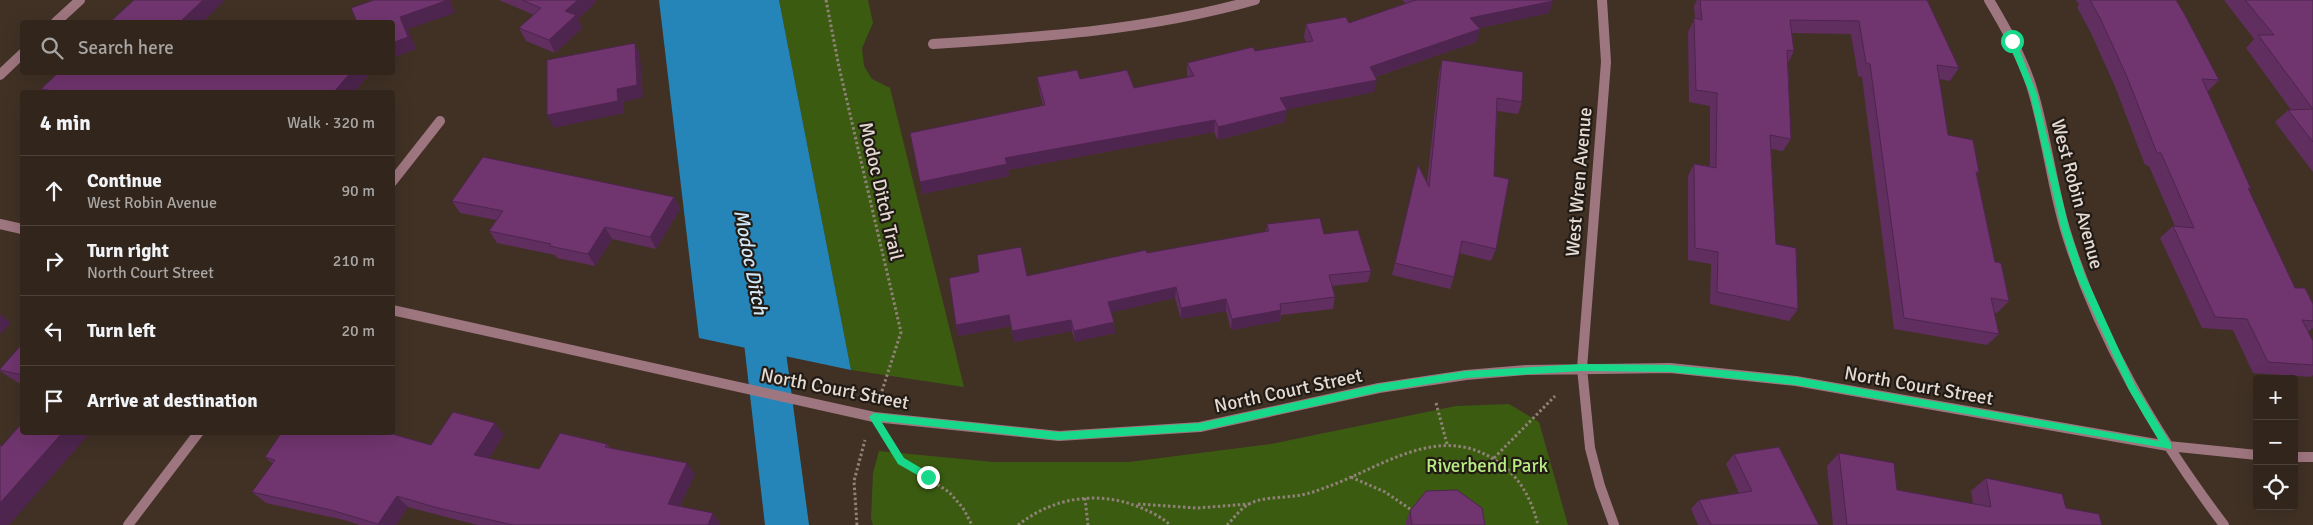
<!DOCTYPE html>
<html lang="en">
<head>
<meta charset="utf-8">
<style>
	body { margin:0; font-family:Signika,sans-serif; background:#392d25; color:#f1f3f6 }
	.controls { position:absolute; right:15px; bottom:15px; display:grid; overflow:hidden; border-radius:5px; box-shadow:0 5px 20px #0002 }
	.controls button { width:45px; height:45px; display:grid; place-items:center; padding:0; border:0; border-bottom:1px solid #4c423b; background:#31251c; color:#f1f3f6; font:25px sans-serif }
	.stop { position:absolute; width:15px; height:15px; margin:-11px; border:4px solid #18d989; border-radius:50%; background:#fff }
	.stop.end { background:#18d989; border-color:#fff; box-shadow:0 1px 5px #0008 }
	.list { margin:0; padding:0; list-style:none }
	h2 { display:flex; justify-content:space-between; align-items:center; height:65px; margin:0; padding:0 20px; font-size:21px }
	h2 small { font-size:16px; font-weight:400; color:#a8a5a3 }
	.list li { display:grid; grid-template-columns:32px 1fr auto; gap:15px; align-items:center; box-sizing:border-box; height:70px; padding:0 20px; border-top:1px solid #4c423b }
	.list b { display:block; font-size:19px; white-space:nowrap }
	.list p { margin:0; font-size:16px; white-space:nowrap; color:#a8a5a3 }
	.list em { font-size:16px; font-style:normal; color:#a8a5a3 }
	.icon { flex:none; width:28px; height:28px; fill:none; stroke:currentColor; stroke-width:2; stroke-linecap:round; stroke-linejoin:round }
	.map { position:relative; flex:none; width:2313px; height:525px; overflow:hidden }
	.search { position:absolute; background:#31251c; box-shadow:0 5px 20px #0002; left:20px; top:20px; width:375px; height:55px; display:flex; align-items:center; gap:12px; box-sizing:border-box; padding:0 18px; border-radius:5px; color:#a8a5a3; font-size:19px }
	.panel { position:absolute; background:#31251c; box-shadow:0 5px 20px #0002; left:20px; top:90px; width:375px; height:345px; border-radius:5px }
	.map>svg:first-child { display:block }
</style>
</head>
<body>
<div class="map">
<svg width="2313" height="525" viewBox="0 0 2313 525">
	<rect width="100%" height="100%" fill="#413125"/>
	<!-- green -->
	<path fill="#3b5b11" d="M779,0H868L873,23L862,48L864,66L872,79L890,88L964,387L851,370Z
		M1509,404L1539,422L1568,525H873L871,519L873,473L879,451L993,462H1129L1271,444L1456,406Z"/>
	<!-- water -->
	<path fill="#2685b8" d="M659,0H779L851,370L699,338Z"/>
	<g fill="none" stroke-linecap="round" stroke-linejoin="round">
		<!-- canal -->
		<path fill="#2685b8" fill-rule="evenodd" d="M759,284L773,288L779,300L809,525H765L739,300L745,288Z"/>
		<!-- path -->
		<path stroke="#908278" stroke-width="3" stroke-dasharray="2.5 2.5" stroke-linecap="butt" d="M826,0L839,67L901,332L881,394
			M1436,403L1447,444
			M889,443L901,461L949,492L963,508L972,525
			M1494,458L1555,396
			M1351,477L1385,492L1413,511
			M1085,498L1088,525
			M1138,504L1197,508L1249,504
			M857,525L854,481L865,440
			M1018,525C1055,496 1101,490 1144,509C1153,513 1163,518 1170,525
			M1227,525C1234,518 1240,509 1249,504C1262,497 1280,498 1294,496C1304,495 1314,492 1324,488C1380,469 1437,422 1495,460C1519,475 1531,498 1538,525"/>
		<!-- minor -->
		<path stroke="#9e7680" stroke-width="10" d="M1602,0L1606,62L1582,368L1590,448L1600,486L1614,525
			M1989,0C2005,27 2021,55 2031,85C2046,132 2051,182 2065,229C2098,338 2156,435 2224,525
			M56,22L80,0
			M933,44C1042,37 1149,30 1255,0
			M0,75L22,54
			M392,182L440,121
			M0,224L22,229
			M392,310L874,417L1059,436L1200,427L1379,388L1466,375L1526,370L1670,368L1796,381L2168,446L2257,455
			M2294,457H2313
			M128,525L199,432"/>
	</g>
	<!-- wall -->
	<path fill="#602e5f" d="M499,0H596V2L578,19L582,28L555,53L526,41L519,28L534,15Z
		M1402,0H1553L1549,13L1479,28L1480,29L1476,42L1375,77L1374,92L1286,109L1285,122L1218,140L1214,132L1008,170L1009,176L922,194L1043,106L1039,90L1037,77L1080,79L1134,88L1188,78L1187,75V63L1306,42L1304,37L1306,24L1349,23L1406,4Z
		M1697,0H1927L1959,68L1950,81L1939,79L1948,135L1979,172L1977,175L1995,262L2009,301L1997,313L1994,312L1999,334L1987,345L1894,329L1862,77L1858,76L1851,34L1792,33L1794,51L1788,63L1791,139L1783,151L1771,149L1776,244L1798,309L1789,321L1710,304L1711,264L1688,260V176L1694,164L1710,166V106L1689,102L1688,32L1695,18L1694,6Z
		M2076,0H2176L2219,80L2207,92L2251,189L2249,190L2295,288L2313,304V328L2308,332L2313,341V375L2311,377L2253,373L2233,330L2202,328L2160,238L2173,226H2175L2149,166L2145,165L2116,89L2091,33L2077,7L2079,5Z
		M2224,0H2313V172L2275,122L2288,110H2291L2246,48L2254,39Z
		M1442,60L1522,102L1518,114L1497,111L1494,176L1496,249L1491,261L1459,253L1454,277L1450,289L1392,275L1418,165L1427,183L1439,73Z
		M59,72H370V73L354,92H45L41,89Z
		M674,197L680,209L656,249L612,239L595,266L557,258L555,255L497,243L489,231L496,220L460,213L452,201Z
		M1267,224L1324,234L1371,271L1368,282L1332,286L1335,297L1333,309L1281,315L1280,321L1231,330L1226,311L1181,319L1175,298L1111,312L1115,333L1075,342L1072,331L1014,342L1011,326L958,336L956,325L1027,276L1147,253L1266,232Z
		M22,344V384L17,382L0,371Z
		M504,435L489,458L539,469L607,444L610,448L695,474L680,506L720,523V525H478L450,518L408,507L396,525H360L344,520L266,503L252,492L273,464L265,457L431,445Z
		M1839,453L1897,490L1973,504L1971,491L1986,478L2066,508L2102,525H1833L1827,466Z
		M1734,454L1819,525H1698L1691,509L1699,500L1739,493L1726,464Z
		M1410,511L1485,525H1406V521Z"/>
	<!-- shaded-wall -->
	<path fill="#4e254e" d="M203,0H225L203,22H180Z
		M447,0H450L455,13L408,29L416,49L392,58V43L400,17Z
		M578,0H596V2L578,19L582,28L555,53L549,40L565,11Z
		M1553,1L1549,13L1467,31L1470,18Z
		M1480,29L1476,42L1368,79L1370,67Z
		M635,43L640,55L643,97L624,102V113L554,128L547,115L617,89Z
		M351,72H370V73L354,92H334Z
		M1377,80L1374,92L1279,111L1280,98Z
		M1287,110L1285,122L1218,140V127Z
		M1215,120L1214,132L1008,170L1009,176L922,194L920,182L1005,158Z
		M674,197L680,209L656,249L650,237Z
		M605,227L612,239L595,266L588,254Z
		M1176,287L1175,298L1109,313L1108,302Z
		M1226,299V311L1181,319V308Z
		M1281,310L1280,321L1231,330L1232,319Z
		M0,314L11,323L0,334Z
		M1009,315L1011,326L958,336L956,325Z
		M1071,320L1072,331L1014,342L1012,331Z
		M1114,322L1115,333L1075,342L1074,331Z
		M495,423L504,435L484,466L474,455Z
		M63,432H91L9,525H0V503Z
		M687,463L695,474L676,514L668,504Z
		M397,496L408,507L396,525H380L378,524Z
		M713,513L720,523V525H708Z"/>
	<!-- building -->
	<path fill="#70356f" stroke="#4e254e" d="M134,0H203L180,22H110Z
		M374,0H448L400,17L408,37L392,43V22H357L351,8Z
		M522,0H578L565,11L576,15L549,40L519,28L541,8Z
		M1416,0H1553V1L1470,18L1480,29L1370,67L1377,80L1280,98L1287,110L1218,127L1215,120L1005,158L1007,164L920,182L910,133L1045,105L1037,77L1077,70L1080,79L1127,70L1134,88L1194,76L1187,63L1253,47L1255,51L1313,41L1306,24L1346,17L1349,23Z
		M1700,0H1927L1959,68L1937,65L1948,135L1973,140L1979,172H1976L1995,262L2001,263L2009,301L1991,298L1999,334L1904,318L1870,64L1866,63L1859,21L1790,20L1794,51L1787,50L1791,139L1770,135L1776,244L1796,248L1798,309L1717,292L1718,252L1695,248L1694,164L1716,168L1717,93L1696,90L1694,18L1702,20Z
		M2090,0H2176L2185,15L2219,80L2202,79L2251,189L2248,188L2295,288H2305L2313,304V321L2302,320L2313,341V365L2268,362L2247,319L2215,317L2173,226L2194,228L2161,153H2157L2127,77L2101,20Z
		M2245,0H2313V142L2288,110L2313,109L2258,35H2274Z
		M635,43L637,85L617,89L618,101L547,115V60Z
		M1442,60L1523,72L1522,102L1497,98L1494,176L1509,179L1496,249L1462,241L1454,277L1395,263L1418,165L1429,187Z
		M59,72H351L334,92H60L41,89Z
		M483,157L674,197L650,237L605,227L588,254L549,246L551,244L489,231L503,211L452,201Z
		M1320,218L1324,234L1358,230L1371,271L1329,275L1335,297L1280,304L1281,310L1232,319L1226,299L1181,308L1176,287L1108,302L1114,322L1074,331L1071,320L1012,331L1009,315L956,325L949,278L979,272L977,255L1021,247L1027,276L1146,250L1147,253L1269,231L1267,224Z
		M22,344V375L0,370V369Z
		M453,412L495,423L474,455L539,469L560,433L607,444L605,447L687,463L668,504L713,513L708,525H513L438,508L397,496L378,524L331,510L252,492L275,460L265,457L282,432H385L431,445Z
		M22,423V432H63L0,503V445L2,446Z
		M1779,447L1819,525H1711L1699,500L1752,491L1734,454Z
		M1839,453L1894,463L1897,490L1991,507L1986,478L2062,494L2066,508L2099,514L2102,525H1847Z
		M1457,490L1482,508L1485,525H1412L1410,511L1426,491Z"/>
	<!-- route -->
	<path fill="#18d989" d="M2012,38L2016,41L2037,94L2069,228L2084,273L2135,385L2171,444V449L1796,385L1670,372L1582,371L1466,378L1379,392L1200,431L1059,440L881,421L904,458L931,474V480L928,481L898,464L869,417L874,413L1059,432L1200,423L1379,384L1466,371L1582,364L1670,365L1796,377L2159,441L2129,390L2075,273L2061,228L2030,94L2008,41Z"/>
	<g text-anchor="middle" stroke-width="4.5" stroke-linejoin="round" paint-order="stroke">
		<!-- street labels -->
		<g font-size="19" fill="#e4dad2" stroke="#221b15">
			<text transform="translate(1578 182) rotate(-85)" y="7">West Wren Avenue</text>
			<text transform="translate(882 191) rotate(77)" y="7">Modoc Ditch Trail</text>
			<text transform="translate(2078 194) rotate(75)" y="7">West Robin Avenue</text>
			<text transform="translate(1919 385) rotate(10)" y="7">North Court Street</text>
			<text transform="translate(835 388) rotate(11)" y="7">North Court Street</text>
			<text transform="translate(1288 390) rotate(-12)" y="7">North Court Street</text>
		</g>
		<!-- park labels -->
		<g font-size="19" fill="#b7ec83" stroke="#221b15">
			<text x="1487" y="472">Riverbend Park</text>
		</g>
		<!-- water labels -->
		<g font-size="20" font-style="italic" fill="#d3e8f6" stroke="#221b15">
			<text transform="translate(751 262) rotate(79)" y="7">Modoc Ditch</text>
		</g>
	</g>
</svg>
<div class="controls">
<button>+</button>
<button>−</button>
<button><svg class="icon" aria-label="locate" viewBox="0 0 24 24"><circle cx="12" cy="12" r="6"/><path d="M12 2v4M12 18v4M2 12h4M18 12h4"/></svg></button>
</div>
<div class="stop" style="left:2012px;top:41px"></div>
<div class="stop end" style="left:928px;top:477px"></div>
<div class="search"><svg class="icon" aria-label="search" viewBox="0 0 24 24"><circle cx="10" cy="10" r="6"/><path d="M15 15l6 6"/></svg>Search here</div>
<section class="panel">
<h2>4 min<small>Walk · 320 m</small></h2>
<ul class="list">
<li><svg class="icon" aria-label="ahead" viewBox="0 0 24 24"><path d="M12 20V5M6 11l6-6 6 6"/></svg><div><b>Continue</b><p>West Robin Avenue</p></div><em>90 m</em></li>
<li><svg class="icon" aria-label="right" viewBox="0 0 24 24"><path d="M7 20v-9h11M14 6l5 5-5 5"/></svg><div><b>Turn right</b><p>North Court Street</p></div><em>210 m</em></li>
<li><svg class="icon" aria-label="left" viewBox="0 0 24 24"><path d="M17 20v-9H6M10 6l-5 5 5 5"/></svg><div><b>Turn left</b></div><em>20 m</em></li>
<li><svg class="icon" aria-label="arrive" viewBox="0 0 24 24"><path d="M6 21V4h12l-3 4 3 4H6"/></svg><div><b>Arrive at destination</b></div></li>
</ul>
</section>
</div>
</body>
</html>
